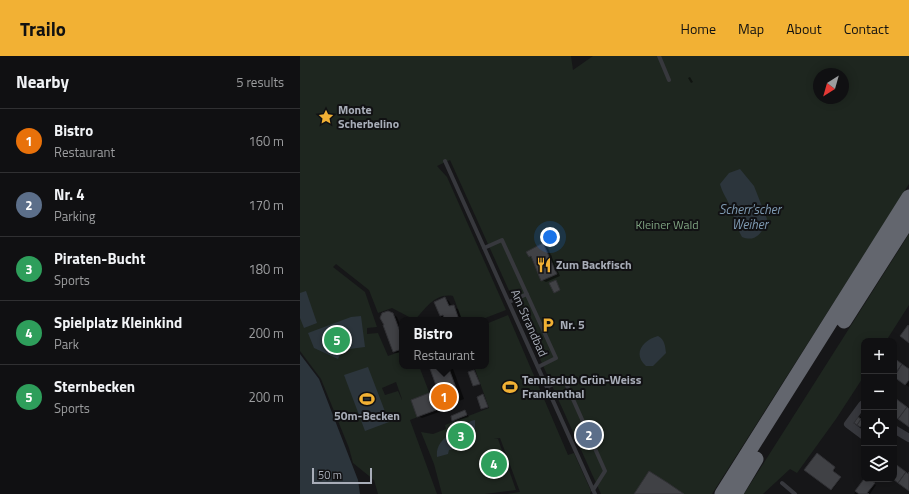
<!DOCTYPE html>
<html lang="en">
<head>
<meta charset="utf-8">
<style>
	body { margin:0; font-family:"Titillium Web",sans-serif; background:#1e1e20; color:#f1f3f6 }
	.controls { position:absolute; right:12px; bottom:12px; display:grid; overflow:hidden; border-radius:8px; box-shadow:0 2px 10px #0003 }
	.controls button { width:36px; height:36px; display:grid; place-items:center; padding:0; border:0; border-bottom:1px solid #303032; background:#101012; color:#f1f3f6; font:20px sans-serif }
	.compass { position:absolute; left:513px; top:12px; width:36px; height:36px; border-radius:50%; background:#101012; box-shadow:0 2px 10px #0003; rotate:217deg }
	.scale { position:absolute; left:12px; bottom:10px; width:60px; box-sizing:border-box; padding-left:4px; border:2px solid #a8adb8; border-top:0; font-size:11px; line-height:14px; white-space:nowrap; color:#a8adb8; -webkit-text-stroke:3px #111113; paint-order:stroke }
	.you { position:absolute; left:250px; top:181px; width:14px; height:14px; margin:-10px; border:3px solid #fff; border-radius:50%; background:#1a73e8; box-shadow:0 0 0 6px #1a73e833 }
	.badge { display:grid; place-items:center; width:26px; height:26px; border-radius:50%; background:#f2b134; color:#fff; font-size:13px; font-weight:700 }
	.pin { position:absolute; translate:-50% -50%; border:2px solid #fff; box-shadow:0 1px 4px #0006 }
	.popup { position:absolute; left:99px; top:261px; width:90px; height:52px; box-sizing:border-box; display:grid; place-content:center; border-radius:8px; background:#101012; filter:drop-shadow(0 1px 3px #0005); font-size:13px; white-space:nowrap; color:#9c9d9f }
	.popup b { font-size:15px; color:#f1f3f6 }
	.popup::after { content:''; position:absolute; left:50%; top:100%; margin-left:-8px; border:8px solid transparent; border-top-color:#101012 }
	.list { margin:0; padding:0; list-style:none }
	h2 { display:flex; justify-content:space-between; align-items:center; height:52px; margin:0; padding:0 16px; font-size:17px }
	h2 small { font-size:13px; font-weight:400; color:#9c9d9f }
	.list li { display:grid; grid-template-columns:26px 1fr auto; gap:12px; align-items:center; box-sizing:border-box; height:64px; padding:0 16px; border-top:1px solid #303032 }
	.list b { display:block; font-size:15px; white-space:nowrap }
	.list p { margin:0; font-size:13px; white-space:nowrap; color:#9c9d9f }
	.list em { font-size:13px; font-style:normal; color:#9c9d9f }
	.icon { flex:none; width:22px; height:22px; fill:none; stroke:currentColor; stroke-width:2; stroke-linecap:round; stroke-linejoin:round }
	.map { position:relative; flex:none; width:609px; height:438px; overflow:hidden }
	header { display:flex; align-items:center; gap:24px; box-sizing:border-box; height:56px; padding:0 20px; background:#f2b134; color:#111 }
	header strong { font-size:19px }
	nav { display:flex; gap:22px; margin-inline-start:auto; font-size:14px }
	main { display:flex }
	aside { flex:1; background:#101012 }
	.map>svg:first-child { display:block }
</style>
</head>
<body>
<header>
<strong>Trailo</strong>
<nav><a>Home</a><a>Map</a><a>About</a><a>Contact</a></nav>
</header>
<main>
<aside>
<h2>Nearby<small>5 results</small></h2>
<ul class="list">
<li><span class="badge" style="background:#e8710a">1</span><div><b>Bistro</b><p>Restaurant</p></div><em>160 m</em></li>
<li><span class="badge" style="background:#5c6f8a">2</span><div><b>Nr. 4</b><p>Parking</p></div><em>170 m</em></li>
<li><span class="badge" style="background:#2e9e5b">3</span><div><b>Piraten-Bucht</b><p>Sports</p></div><em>180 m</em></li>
<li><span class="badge" style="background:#2e9e5b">4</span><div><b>Spielplatz Kleinkind</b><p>Park</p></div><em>200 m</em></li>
<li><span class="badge" style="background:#2e9e5b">5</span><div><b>Sternbecken</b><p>Sports</p></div><em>200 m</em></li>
</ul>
</aside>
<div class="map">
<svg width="609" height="438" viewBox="0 0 609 438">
	<rect width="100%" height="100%" fill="#161618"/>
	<!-- green -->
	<path fill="#1e261f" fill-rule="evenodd" d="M0,0H271L273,14L293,0H609V128L412,438H301L150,104L137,110L147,121L206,254L180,264H162L153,240C135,237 126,252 115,264L92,252L78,257L69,234L36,208L33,211L65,236L77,271L67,272V278L78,277L88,300L102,295V310H119L136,354L110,364L137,438H78L74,424L53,407L49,392L21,323L0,295ZM519,18H543V42H519ZM96,326L102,343V344L98,335L85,339L82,332Z
		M609,178V249L586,285H564V320L536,363L497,417L490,413L463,438H444Z
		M208,259L268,399L274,397L291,435L290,438H206L220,436L200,382L194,383H198L216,434L185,438H142L134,408L121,376L133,378L146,373L145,369L189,352L174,310H186V268Z"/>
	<!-- water -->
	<path fill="#2c353c" d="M440,113L454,130L467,163C463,175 457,187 442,181C436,170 434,159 429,148C426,141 422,136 420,128L429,117Z
		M6,235L17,267L4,272L0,262V237Z
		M61,260L65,291L42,294L38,303L14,292L8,277L51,261Z
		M358,280C365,284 365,290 366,297L353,310H346C332,298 343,284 358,280Z
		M0,298L19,323L58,424L60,438H0Z
		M68,311L89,366L65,375L44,319Z
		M175,364V374L172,376V378L159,385L153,393L149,394L148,398L137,401C135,382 157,374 171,365Z"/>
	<!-- shadow -->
	<path fill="#0007" d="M390,21L393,26L391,27L388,22Z
		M243,188L247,190L260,220L246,226L242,224L232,202L229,200Z
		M145,243L149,245L152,251L158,253L162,264H146L140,260Z
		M93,258L97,261L102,274V296L96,297L92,295L84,266Z
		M594,303L609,314V331L594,319Z
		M130,310H152L164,343L149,349L143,346Z
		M129,338L133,340L139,356L122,362L118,360Z
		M165,355L169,361L156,365L153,364Z
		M563,357L564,358V373L556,367Z
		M517,399L535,413L534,417L541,422L532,434L505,414Z
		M565,423L576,429L570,438H554Z"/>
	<!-- building -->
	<path fill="#404145" stroke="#303034" d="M243,187L257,218L241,225L231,200L229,201L226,196Z
		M256,224L260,234L254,237L249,227Z
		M145,241L149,250L154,249L159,264H145L143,259L140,260L134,246Z
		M88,255L93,257L102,281V293L93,296L83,269H84L80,262L82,257Z
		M608,269L609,270V287L600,280Z
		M594,302L602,308L594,319Z
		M602,308L609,313V324L605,329L594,321Z
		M129,310H148L159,340L142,346Z
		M174,314L180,328L173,330L168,316Z
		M129,337L136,354L117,361L111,344Z
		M183,338L188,351L181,353L177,341Z
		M595,342L607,351L598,363L594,360Z
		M607,351L609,353V371L598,363Z
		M165,354L167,359L152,365L151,360Z
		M558,361L561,363L557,369L554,367Z
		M561,363L564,366L560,371L557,369Z
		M517,397L535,411L533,415L541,421L531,434L504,414Z
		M594,407L606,416L598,427L593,423Z
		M349,415L368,427L384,438H334Z
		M606,416L608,418L609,416V435L598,427Z
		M564,423H569L575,427L567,437L569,438H559L555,435Z"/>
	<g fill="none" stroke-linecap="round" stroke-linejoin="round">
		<!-- lane -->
		<path stroke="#37383d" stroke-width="4" d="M359,0L369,24
			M145,105L295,438
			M184,192L202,184L256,302L238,311
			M209,246L227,238
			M247,331L264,323L305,415L293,434
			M482,427L495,438"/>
		<!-- street -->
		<path stroke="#37383d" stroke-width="8" d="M564,351L562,349L548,368L564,380
			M594,373L609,382"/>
		<!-- highway -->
		<path stroke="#63666e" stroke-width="15" d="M544,265L609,163
			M422,438L609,141
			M435,438L456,403"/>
	</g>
	<!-- icons -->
	<defs>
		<g id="sight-bare" transform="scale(1.2)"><path d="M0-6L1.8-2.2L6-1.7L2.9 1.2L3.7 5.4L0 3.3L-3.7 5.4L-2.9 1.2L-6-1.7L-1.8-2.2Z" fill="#f2b134" stroke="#111113" stroke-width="2.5" paint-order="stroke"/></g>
		<g id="restaurant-bare" transform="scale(1.2)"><path d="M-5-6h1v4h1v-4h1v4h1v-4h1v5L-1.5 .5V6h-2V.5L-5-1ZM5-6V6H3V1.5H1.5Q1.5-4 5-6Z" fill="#f2b134" stroke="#111113" stroke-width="2.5" paint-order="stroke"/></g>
		<g id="parking-bare" transform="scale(1.2)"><path d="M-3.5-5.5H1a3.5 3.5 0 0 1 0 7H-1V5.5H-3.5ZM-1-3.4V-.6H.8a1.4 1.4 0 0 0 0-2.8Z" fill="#f2b134" stroke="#111113" stroke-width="2.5" paint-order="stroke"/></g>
		<g id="stadium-bare" transform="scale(1.2)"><path d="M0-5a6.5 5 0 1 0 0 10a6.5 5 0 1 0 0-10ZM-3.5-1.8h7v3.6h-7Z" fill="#f2b134" stroke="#111113" stroke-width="2.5" paint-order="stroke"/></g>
	</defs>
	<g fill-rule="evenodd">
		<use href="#sight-bare" x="26" y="61"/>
		<use href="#restaurant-bare" x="244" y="209"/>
		<use href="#parking-bare" x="248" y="269"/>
		<use href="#stadium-bare" x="210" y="331"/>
		<use href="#stadium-bare" x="67" y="343"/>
	</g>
	<g text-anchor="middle" stroke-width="4" stroke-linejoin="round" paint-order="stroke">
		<!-- poi labels -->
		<g font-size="12" font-weight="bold" fill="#a8adb8" stroke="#111113" text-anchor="start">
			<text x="38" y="58">Monte<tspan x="38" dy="14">Scherbelino</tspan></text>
			<text x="256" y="213">Zum Backfisch</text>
			<text x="260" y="273">Nr. 5</text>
			<text x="222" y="328">Tennisclub Grün-Weiss<tspan x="222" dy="14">Frankenthal</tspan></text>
			<text x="67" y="364" text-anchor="middle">50m-Becken</text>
		</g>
		<!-- park labels -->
		<g font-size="12" fill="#7fa381" stroke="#111113">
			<text x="367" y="173">Kleiner Wald</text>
		</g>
		<!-- street labels -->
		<g font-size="12" fill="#a8adb8" stroke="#111113">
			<text transform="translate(229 267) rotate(66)" y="4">Am Strandbad</text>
		</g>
		<!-- water labels -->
		<g font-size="13" font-style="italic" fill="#7f9bb3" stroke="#111113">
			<text x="450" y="158">Scherr'scher<tspan x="450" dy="15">Weiher</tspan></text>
		</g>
	</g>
</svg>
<div class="controls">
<button>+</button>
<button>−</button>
<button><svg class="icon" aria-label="locate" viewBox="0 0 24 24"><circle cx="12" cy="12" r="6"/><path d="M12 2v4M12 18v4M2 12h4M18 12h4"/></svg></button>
<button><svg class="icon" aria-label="layers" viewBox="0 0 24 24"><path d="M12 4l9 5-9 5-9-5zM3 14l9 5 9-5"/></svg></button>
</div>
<svg class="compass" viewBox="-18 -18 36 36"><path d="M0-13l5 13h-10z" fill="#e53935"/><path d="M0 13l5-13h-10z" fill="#9c9d9f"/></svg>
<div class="scale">50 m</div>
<div class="you"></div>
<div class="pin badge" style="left:144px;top:341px;background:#e8710a">1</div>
<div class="popup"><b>Bistro</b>Restaurant</div>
<div class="pin badge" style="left:289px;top:379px;background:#5c6f8a">2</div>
<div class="pin badge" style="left:161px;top:380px;background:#2e9e5b">3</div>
<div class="pin badge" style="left:194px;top:408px;background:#2e9e5b">4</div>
<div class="pin badge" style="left:37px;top:284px;background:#2e9e5b">5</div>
</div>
</main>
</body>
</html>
